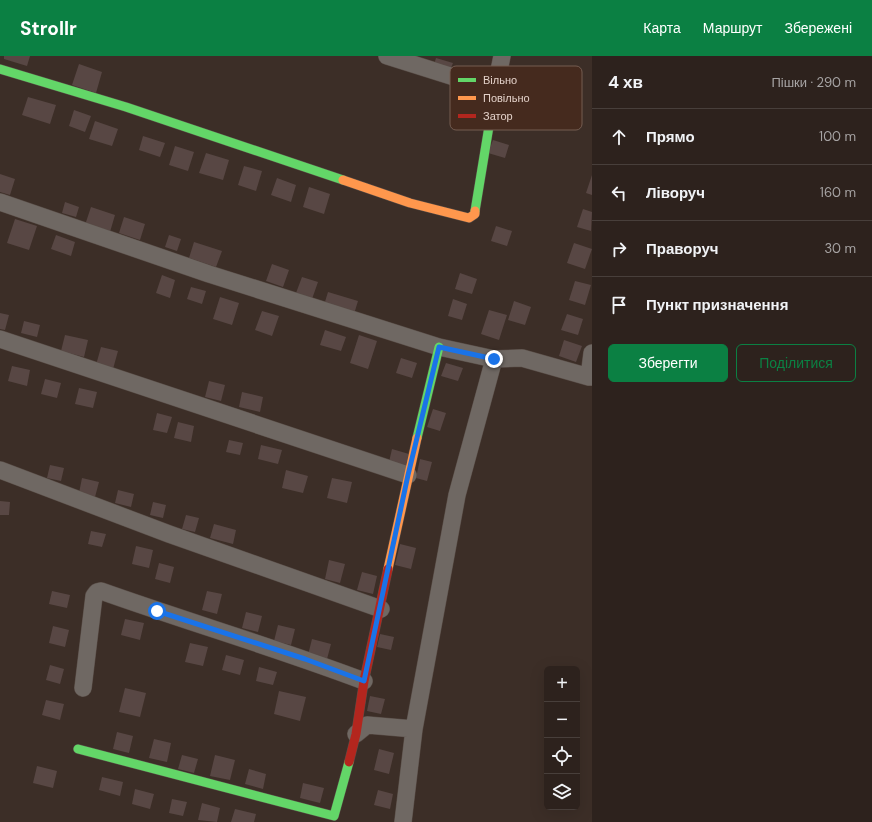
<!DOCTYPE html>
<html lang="uk">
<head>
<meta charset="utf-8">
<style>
	body { margin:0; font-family:"DM Sans",sans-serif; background:#352a26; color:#f1f3f6 }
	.controls { position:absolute; right:12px; bottom:12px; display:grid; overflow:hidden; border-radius:6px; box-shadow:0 4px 16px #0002 }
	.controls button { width:36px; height:36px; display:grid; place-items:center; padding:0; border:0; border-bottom:1px solid #483f3b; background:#2d221d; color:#f1f3f6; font:20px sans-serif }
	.stop { position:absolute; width:12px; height:12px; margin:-9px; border:3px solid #1a73e8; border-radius:50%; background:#fff }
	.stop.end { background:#1a73e8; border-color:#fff; box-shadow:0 1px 4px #0008 }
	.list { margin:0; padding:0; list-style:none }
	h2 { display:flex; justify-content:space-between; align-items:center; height:52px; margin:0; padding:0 16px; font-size:17px }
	h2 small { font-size:13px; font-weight:400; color:#a7a4a4 }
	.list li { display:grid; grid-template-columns:26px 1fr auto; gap:12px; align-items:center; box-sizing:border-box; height:56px; padding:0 16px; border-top:1px solid #483f3b }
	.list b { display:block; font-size:15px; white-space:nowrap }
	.list em { font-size:13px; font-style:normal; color:#a7a4a4 }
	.actions { display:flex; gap:8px; padding:12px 16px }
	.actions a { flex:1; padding:9px 0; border:1px solid #0b8043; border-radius:6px; text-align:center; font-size:14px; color:#0b8043 }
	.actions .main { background:#0b8043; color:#fff }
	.icon { flex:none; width:22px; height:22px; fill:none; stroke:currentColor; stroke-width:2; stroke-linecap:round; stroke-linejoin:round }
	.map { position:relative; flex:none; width:592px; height:766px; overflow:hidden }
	header { display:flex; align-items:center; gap:24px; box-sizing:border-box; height:56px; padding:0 20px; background:#0b8043; color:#fff }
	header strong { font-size:19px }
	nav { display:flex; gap:22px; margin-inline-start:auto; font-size:14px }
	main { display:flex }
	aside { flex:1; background:#2d221d }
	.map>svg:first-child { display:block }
</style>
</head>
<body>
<header>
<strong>Strollr</strong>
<nav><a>Карта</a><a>Маршрут</a><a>Збережені</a></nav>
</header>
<main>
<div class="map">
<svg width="592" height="766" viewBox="0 0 592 766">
	<rect width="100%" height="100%" fill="#3c2e27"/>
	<!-- building -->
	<path fill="#584744" d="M4,0H30L27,10L4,3Z
		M436,2L453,7L449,17L433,12Z
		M79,8L102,16L96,37L72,29Z
		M28,41L56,49L50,68L22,59Z
		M74,54L91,60L85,76L69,70Z
		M95,65L118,73L112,90L89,83Z
		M143,80L165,87L160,101L139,94Z
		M493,84L509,89L505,102L488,97Z
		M175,90L194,96L188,115L169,109Z
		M206,97L229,104L223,124L199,117Z
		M244,110L262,115L256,135L238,129Z
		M0,118L15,123L10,139L0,136Z
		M592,119V139L586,137Z
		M277,122L296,129L291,146L271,139Z
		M309,131L330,138L324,158L303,151Z
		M65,146L79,151L76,161L62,157Z
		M91,151L115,159L110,176L85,169Z
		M583,153L592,156L591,175L577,171Z
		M124,161L145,168L140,184L119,177Z
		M15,163L37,170L29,194L7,187Z
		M496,170L512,175L507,190L491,185Z
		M56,179L75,186L71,200L51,193Z
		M169,179L181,183L177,195L165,191Z
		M194,186L222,195L216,211L189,202Z
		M574,187L592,193L585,213L567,207Z
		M272,208L289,214L283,231L266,225Z
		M460,217L477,223L472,238L455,233Z
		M162,219L175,224L170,242L156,237Z
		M302,221L318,226L312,243L296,237Z
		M575,225L591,229L585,249L569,244Z
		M191,231L206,235L202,248L187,243Z
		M328,236L358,245L354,258L324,249Z
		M220,241L239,247L232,269L213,263Z
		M453,243L467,248L462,264L448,260Z
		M514,245L531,251L525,269L508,264Z
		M489,254L507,259L499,284L481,278Z
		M262,255L279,260L272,280L255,274Z
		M0,257L9,259L5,274L0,273Z
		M567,258L583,263L578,279L561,274Z
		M24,265L40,269L37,281L21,277Z
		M325,274L346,281L341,295L320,289Z
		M65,279L88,284L84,301L61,295Z
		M359,279L377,285L368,313L350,307Z
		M564,284L582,290L576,306L559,300Z
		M101,291L118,295L113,313L96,309Z
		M401,302L417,307L412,322L396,317Z
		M446,307L463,312L458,325L441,320Z
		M12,310L30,314L27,330L8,325Z
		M45,323L61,327L57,342L41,338Z
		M209,325L225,329L221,345L205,341Z
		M79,332L97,336L93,352L75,348Z
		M242,336L263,341L260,356L239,351Z
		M433,353L446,357L440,375L427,371Z
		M157,357L172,361L167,377L153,374Z
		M178,366L194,370L191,386L174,382Z
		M229,384L243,387L240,399L226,396Z
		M261,389L282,394L278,408L258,403Z
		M392,393L409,398L406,410L389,406Z
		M420,403L432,406L427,425L416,422Z
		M50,409L64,412L61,425L47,422Z
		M286,414L308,420L303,437L282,432Z
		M82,422L99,426L95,441L79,437Z
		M332,422L352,426L347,447L327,442Z
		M118,434L134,438L131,451L115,447Z
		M0,445L10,446L9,459H0Z
		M153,446L166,449L163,462L150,459Z
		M186,459L199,462L195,476L182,473Z
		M214,468L236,474L233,488L210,482Z
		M91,475L106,478L102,491L88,488Z
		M400,488L416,492L411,513L395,509Z
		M136,490L153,494L149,512L132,508Z
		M329,504L345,508L340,527L325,523Z
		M159,507L174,511L170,527L155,523Z
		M362,516L377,520L373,538L357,534Z
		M52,535L70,539L67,552L49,548Z
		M207,535L222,538L217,558L202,554Z
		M246,556L262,560L258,576L242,572Z
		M125,563L144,567L140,584L121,579Z
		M278,569L295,573L291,589L274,585Z
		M53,570L69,574L65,591L49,587Z
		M380,578L394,581L391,594L377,591Z
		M312,583L331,588L327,603L308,599Z
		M190,587L208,591L203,610L185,606Z
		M226,599L244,604L240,619L222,614Z
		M50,609L64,613L60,628L46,624Z
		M259,611L277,616L273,629L256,625Z
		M125,632L146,637L140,661L119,656Z
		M279,635L306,641L300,665L274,658Z
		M370,640L385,643L381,658L367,655Z
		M46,644L64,648L60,664L42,659Z
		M117,676L133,680L129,697L113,693Z
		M154,683L171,687L167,706L149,702Z
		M379,693L394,697L389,718L374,714Z
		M182,699L198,703L194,717L178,713Z
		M215,699L235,704L230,724L210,720Z
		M37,710L57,715L53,732L33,727Z
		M249,713L266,718L263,733L245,728Z
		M102,721L123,726L120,740L99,734Z
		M303,727L324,732L320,747L300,742Z
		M135,733L154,738L150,753L132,748Z
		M378,734L393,738L390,753L374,749Z
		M172,743L187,746L183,760L169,757Z
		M202,747L220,752L217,766L198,764Z
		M235,753L256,758L254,766H231Z"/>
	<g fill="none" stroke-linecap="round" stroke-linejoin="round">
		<!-- street casing -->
		<g stroke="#584c46" stroke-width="18">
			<path id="street" d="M387,0L495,34L502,0
				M0,146L209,218L439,291L494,303L522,302L589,321
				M0,283L408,419
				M592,297L589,321H592
				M0,414L169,478L381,553
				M83,632L94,540L97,536L101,535C188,566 277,592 364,625
				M356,678L367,669L414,673
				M403,766L414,673L457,439L494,303"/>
		</g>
		<!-- fast casing -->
		<g stroke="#584c46" stroke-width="10">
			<path id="fast" d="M0,13L126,51L343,124
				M475,155L495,34
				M417,382L439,291
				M78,693L334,760L349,706"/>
		</g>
		<!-- slow casing -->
		<g stroke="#584c46" stroke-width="10">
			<path id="slow" d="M343,124L410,147L469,162L475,158V155
				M388,513L417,382"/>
		</g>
		<!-- jam casing -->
		<g stroke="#584c46" stroke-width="10">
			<path id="jam" d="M349,706L356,678L364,625L388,513"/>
		</g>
		<!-- street -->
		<use href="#street" stroke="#6f6863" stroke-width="17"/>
		<!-- fast -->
		<use href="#fast" stroke="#63d668" stroke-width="9"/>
		<!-- slow -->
		<use href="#slow" stroke="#ff974d" stroke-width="9"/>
		<!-- jam -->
		<use href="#jam" stroke="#b3261e" stroke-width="9"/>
	</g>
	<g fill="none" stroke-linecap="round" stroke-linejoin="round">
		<!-- route -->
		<path stroke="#1a73e8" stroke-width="5" d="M157,555L305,603L364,625L408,419L439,291L494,303"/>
	</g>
	<!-- legend -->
	<rect x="450" y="10" width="132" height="64" rx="6" fill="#452a1e" stroke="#745c51" stroke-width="1"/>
	<rect x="458" y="22" width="18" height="4" fill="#63d668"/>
	<rect x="458" y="40" width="18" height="4" fill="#ff974d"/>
	<rect x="458" y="58" width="18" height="4" fill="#b3261e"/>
	<g font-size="11" fill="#e3d1c9">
		<text x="483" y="28">Вільно</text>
		<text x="483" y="46">Повільно</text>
		<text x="483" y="64">Затор</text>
	</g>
</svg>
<div class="controls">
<button>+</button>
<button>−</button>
<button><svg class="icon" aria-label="locate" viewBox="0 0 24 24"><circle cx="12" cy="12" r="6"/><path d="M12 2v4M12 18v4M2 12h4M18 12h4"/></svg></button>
<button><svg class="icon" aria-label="layers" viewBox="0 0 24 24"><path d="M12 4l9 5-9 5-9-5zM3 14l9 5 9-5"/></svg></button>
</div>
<div class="stop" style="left:157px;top:555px"></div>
<div class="stop end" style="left:494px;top:303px"></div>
</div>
<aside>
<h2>4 хв<small>Пішки · 290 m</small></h2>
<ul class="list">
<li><svg class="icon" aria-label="ahead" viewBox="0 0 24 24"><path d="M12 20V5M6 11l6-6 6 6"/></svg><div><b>Прямо</b></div><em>100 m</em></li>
<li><svg class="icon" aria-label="left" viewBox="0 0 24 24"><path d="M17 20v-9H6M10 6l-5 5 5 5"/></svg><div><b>Ліворуч</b></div><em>160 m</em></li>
<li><svg class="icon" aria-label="right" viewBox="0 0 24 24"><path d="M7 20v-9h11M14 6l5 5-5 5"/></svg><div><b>Праворуч</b></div><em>30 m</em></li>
<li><svg class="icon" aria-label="arrive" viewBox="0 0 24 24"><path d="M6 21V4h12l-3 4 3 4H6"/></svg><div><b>Пункт призначення</b></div></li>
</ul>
<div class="actions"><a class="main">Зберегти</a><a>Поділитися</a></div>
</aside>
</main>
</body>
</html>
